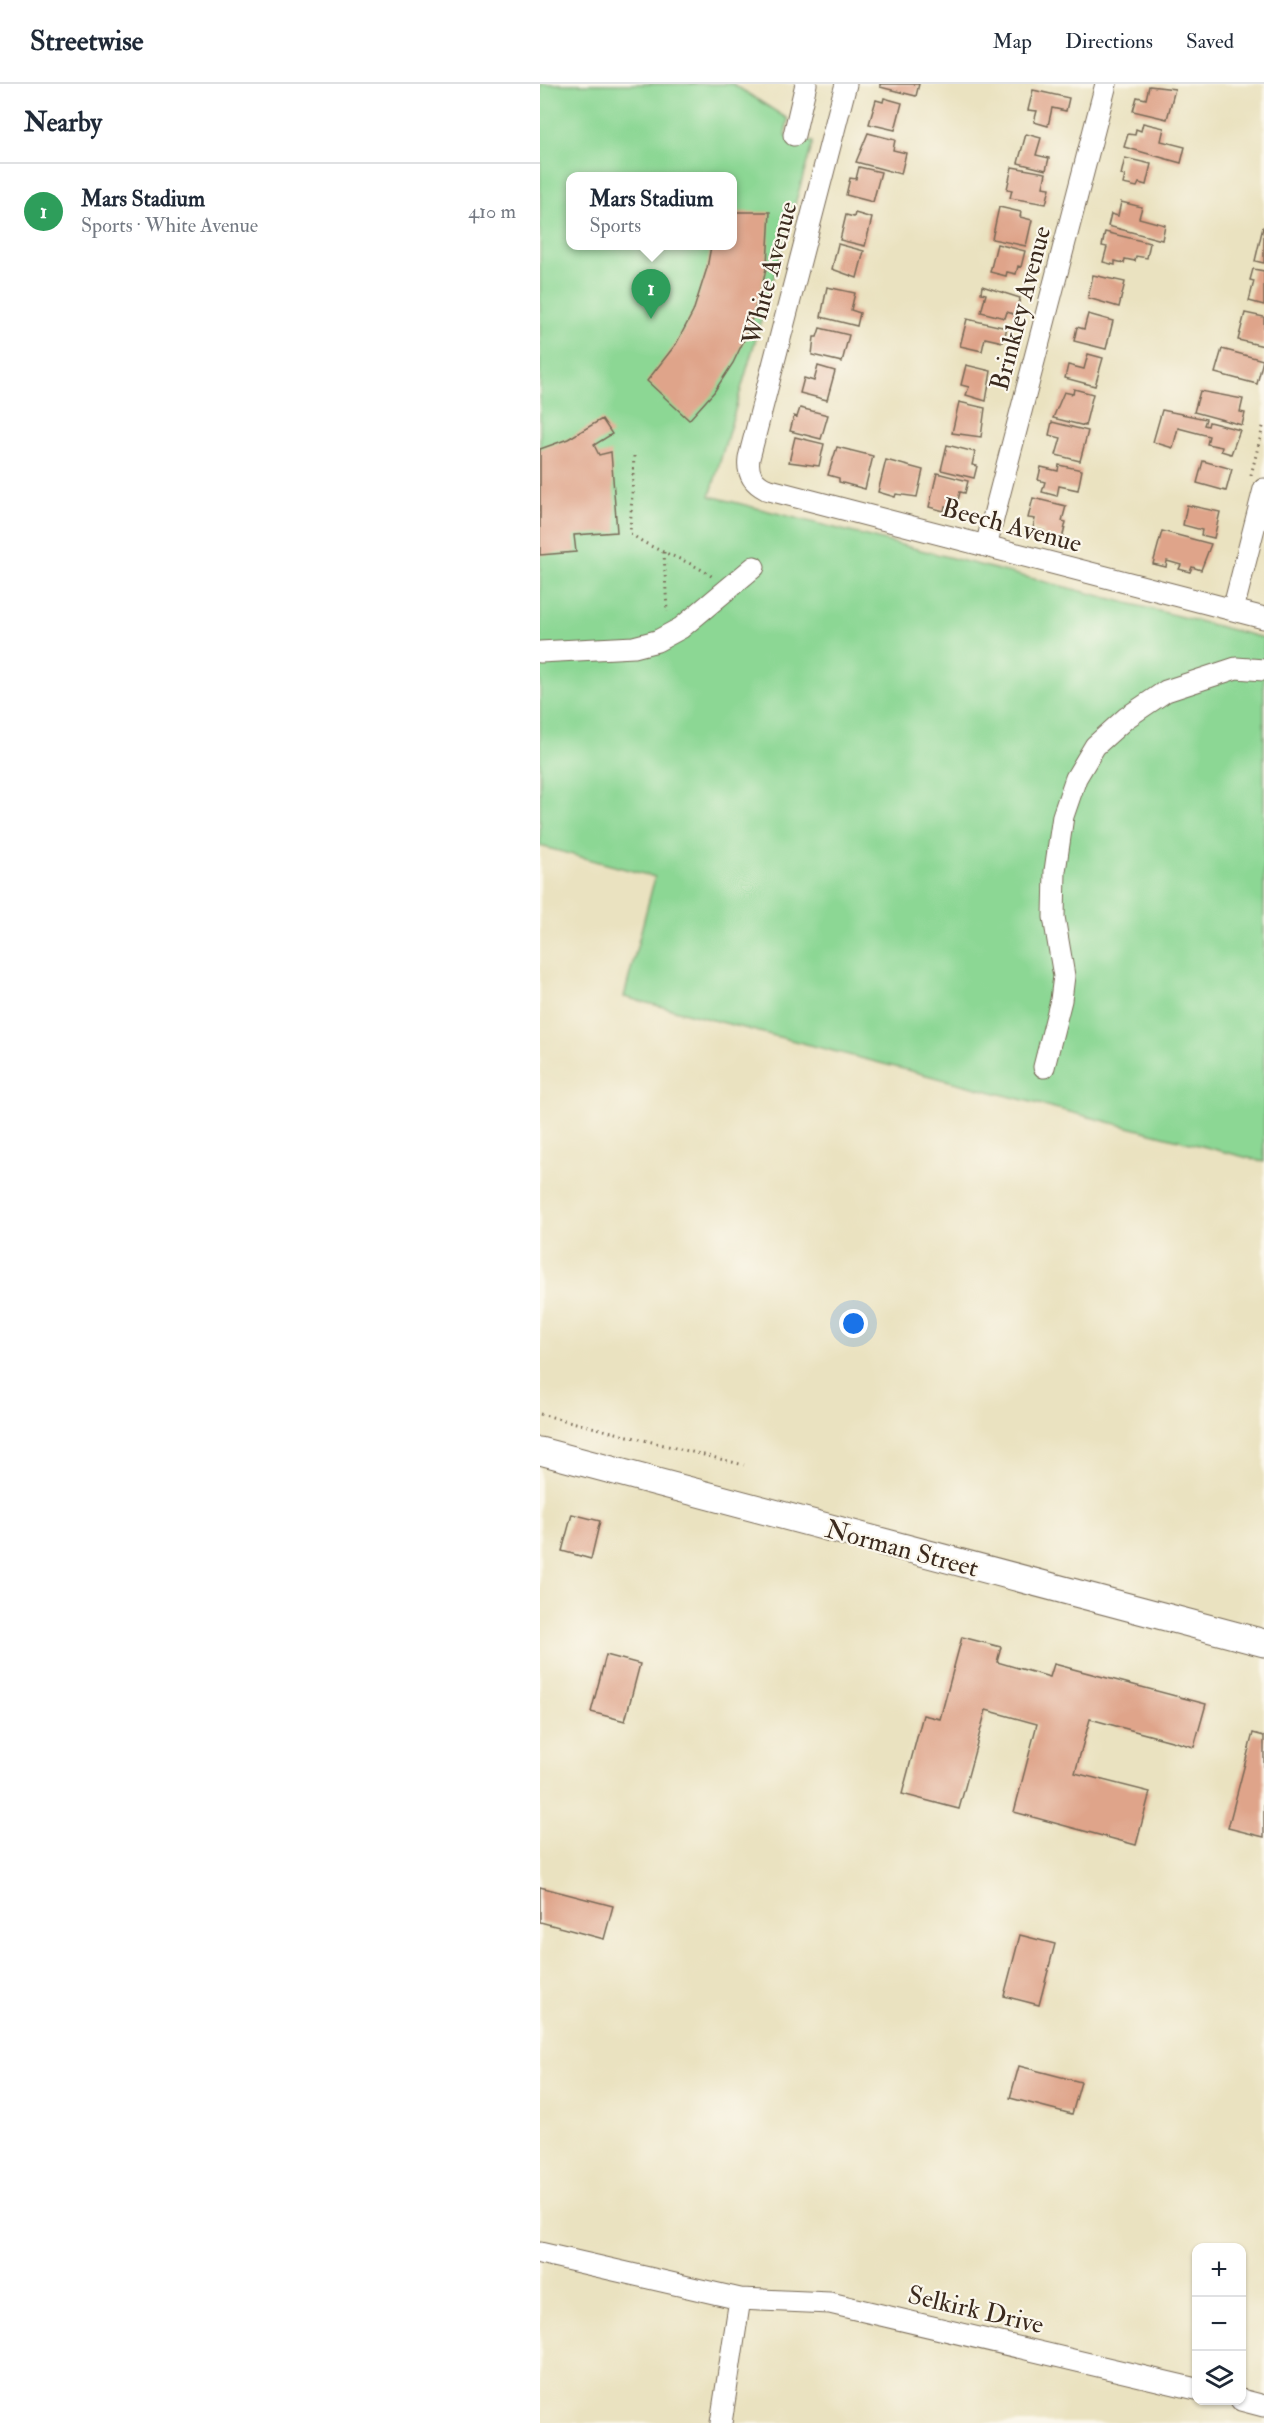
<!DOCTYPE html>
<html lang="en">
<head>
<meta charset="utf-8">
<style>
	body { margin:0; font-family:"IM FELL Double Pica",serif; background:#f6f6f7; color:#1f2937 }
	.controls { position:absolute; right:18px; bottom:18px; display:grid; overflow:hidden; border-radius:12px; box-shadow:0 2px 4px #0004 }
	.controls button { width:54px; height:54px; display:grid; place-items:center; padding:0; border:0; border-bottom:2px solid #e0e1e3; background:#fff; color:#1f2937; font:30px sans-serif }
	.you { position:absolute; left:314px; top:1240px; width:21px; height:21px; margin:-15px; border:4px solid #fff; border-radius:50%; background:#1a73e8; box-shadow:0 0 0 9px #1a73e833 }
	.badge { display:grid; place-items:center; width:39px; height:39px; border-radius:50%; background:#db2777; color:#fff; font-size:20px; font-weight:700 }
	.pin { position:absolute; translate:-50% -50px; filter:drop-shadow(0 2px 3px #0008) }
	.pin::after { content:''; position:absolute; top:32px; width:21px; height:18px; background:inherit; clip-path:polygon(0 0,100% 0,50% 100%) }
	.popup { position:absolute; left:26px; top:88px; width:171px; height:78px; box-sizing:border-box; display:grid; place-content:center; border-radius:12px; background:#fff; filter:drop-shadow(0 2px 4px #0005); font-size:20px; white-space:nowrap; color:#747a83 }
	.popup b { font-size:22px; color:#1f2937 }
	.popup::after { content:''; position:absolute; left:50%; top:100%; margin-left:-12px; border:12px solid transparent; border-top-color:#fff }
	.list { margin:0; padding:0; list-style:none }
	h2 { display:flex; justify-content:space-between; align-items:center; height:78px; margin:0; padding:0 24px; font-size:26px }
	h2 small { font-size:20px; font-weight:400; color:#747a83 }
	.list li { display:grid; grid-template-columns:39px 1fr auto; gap:18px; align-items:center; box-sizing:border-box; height:96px; padding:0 24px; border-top:2px solid #e0e1e3 }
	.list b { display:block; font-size:22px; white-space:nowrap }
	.list p { margin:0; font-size:20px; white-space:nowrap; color:#747a83 }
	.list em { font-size:20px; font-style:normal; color:#747a83 }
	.icon { flex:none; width:33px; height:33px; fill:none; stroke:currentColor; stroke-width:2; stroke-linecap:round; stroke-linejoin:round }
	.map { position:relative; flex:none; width:724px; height:2339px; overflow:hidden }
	header { display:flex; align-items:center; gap:36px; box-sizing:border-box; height:84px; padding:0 30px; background:#fff; border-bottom:2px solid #e0e1e3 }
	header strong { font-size:28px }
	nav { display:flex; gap:33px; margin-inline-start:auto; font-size:21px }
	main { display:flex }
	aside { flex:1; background:#fff }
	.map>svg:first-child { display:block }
</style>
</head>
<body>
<header>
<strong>Streetwise</strong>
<nav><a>Map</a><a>Directions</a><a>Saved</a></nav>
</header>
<main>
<aside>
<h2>Nearby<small></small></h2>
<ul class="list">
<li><span class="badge" style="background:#2e9e5b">1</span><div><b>Mars Stadium</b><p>Sports · White Avenue</p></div><em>410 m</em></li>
</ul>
</aside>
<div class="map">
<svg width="724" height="2339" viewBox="0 0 724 2339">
	<rect width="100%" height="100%" fill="#fbf7ec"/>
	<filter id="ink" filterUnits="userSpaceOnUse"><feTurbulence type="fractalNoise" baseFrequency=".0167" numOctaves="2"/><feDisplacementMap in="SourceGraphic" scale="12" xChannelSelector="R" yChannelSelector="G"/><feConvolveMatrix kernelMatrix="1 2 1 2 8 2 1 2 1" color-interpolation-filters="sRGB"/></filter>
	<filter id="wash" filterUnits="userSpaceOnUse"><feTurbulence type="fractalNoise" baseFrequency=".008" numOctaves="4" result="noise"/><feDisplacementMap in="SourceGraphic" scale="24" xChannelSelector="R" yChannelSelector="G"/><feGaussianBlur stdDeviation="1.35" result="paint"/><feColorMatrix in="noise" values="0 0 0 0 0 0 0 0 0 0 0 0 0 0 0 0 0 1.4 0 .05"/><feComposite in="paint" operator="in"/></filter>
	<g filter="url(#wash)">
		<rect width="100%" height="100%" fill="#eae2c0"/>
		<!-- green -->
		<path fill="#8cd794" stroke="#648059" stroke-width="1.5" fill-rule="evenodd" d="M0,0H193L248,35L245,51L273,58L170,412L724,554V1078L84,913L115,793L0,762ZM30,92H192V162H30Z"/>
		<g id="blocks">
			<!-- building -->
			<path fill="#dfa48a" d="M340,0H379L376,12L340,3Z
				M609,2L635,5L627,35L593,27L597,13L606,15Z
				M493,6L529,14L526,27L512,24L508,42L494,38L497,27L488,26Z
				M344,14L362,19L355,46L329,40L336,16L343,18Z
				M603,39L624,44L621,57L645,63L641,79L584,63L588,50L595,51L596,45L601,47Z
				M328,49L355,56L353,66L366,69L361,90L316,78Z
				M486,50L501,54L496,71L509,74L506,86L478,79Z
				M585,74L611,80L606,101L599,99L597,103L583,100L585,92L581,91Z
				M319,83L341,88L333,118L306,111L310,94L316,95Z
				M472,83L506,89L503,103L510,104L506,120L470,114L472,106L467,105Z
				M581,118L602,123L599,134L625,141L622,156L568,142L571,130L578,132Z
				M459,123L481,128L480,133L492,136L486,162L452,155Z
				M192,128H230L227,180L222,204L206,252L193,279L174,308L149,336L107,297L136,260L153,228L167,184L171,162H192Z
				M315,129L332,134L325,162L300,156L306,131L314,133Z
				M723,143H724V179L715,177Z
				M565,148L610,159L607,174L596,172L595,177L585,175L584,179L575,177V181L563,178L567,163L562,162Z
				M298,160L324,167L317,194L292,185Z
				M457,160L485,167L481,183L478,182L476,190L467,188L466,192L450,188Z
				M713,185L724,187V221L709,217L714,197L710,196Z
				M553,191L585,198L579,223L548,214Z
				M442,202L480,214L476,231L467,228L465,234L441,228L446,210L441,209Z
				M287,203L315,209L311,226L320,229L317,242L281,233Z
				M705,229L724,233V262L698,256Z
				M548,230L573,237L566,265L534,257L537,243L544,245Z
				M427,235L467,244L463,258L445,254L442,267L420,262Z
				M280,244L309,251L302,278L272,271L274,253H277Z
				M682,265L723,276L717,300L675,289Z
				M548,270L563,274L555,302L525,294L528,281L544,285Z
				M426,281L451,287L446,317L426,311L429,303L421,301Z
				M278,282L295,287L287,316L260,309L264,294L274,297Z
				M534,305L553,310L545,342L513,334L524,308L533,310Z
				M660,307L703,315L700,328L705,329L702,341L654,328Z
				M419,318L445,324L441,353L412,349Z
				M260,324L288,331L281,355L250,347L254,332L257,333Z
				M622,326L666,335L664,341L668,342L669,338L700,346L691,370L681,367L682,363L667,360L669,352L638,344L633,364L613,358Z
				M62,335L72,350L54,361L59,371L71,368L77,448L34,451L36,468L0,471V365L28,355Z
				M512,338L548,347L540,377L516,371L521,354L509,351Z
				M255,353L284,360L279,382L249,378Z
				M407,361L435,368L432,381L437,382L434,394L401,386Z
				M297,363L333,372L325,405L299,398V394L288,391Z
				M346,376L383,386L377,413L356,410L355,413L338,408Z
				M663,377L692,385L686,407L657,399Z
				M519,381L542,386L538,406L519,402L517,412L502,408L505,398L498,396L501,383L518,387Z
				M397,389L428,397L425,409L420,408L416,425L405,422L404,427L389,423Z
				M493,414L526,422L522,437L526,438L522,455L503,451L504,447L493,444L495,435L488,434Z
				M647,421L680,428L674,454L661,451L662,446L643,441Z
				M622,447L671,460L661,486L652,483L650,488L639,485L641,481L627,477L626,483L613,480Z
				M32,1430L60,1437L51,1475L22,1467Z
				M422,1553L461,1563L457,1578L510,1593L514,1580L666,1620L654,1663L550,1635L535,1689L610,1708L596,1761L474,1728L497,1640L446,1626L419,1725L362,1710L383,1631L400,1635Z
				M66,1571L100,1580L85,1637L51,1628Z
				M713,1649L724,1652V1753L688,1744Z
				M0,1803L73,1822L64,1855L0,1838Z
				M480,1851L515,1860L499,1921L464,1912Z
				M479,1982L541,1998L532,2030L470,2014Z"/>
		</g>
	</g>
	<g filter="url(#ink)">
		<use href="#blocks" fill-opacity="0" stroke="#786a57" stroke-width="1.5"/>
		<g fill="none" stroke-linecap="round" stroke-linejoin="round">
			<!-- minor casing -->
			<g stroke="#786a57" stroke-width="23">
				<path id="minor" d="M306,0L209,374C207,389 212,398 226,405L724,534
					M254,51L266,0
					M446,462L566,0
					M693,526L724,405
					M0,568L94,563L117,557L141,544L214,483
					M504,983L521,916L524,892L514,833L515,787L523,732L536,694L555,662L586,634L626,607L696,584L724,586
					M0,2169L200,2215L290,2219L656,2305
					M701,2316L724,2322
					M181,2339L200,2215"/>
			</g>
			<!-- major casing -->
			<g stroke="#786a57" stroke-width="29">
				<path id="major" d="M0,1367L724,1559"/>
			</g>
			<!-- path -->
			<path stroke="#786a57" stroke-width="3" stroke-dasharray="1.5 4.5" stroke-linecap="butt" d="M94,372L90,449C115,469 148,474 174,494
				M711,391L724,339
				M124,468L127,528
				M0,1330L204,1381"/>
			<!-- minor -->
			<use href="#minor" stroke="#fff" stroke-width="21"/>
			<!-- major -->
			<use href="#major" stroke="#fff" stroke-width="27"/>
		</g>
	</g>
	<g text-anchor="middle" stroke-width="4.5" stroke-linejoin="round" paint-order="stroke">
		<!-- street labels -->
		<g font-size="26" fill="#3b2a1e" stroke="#fbf7ec">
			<text transform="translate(229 189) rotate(-75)" y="9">White Avenue</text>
			<text transform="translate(480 224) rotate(-75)" y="9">Brinkley Avenue</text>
			<text transform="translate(472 441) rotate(15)" y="9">Beech Avenue</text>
			<text transform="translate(362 1464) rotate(15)" y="9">Norman Street</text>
			<text transform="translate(436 2225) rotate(13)" y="9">Selkirk Drive</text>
		</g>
	</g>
</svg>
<div class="controls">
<button>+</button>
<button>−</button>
<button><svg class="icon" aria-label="layers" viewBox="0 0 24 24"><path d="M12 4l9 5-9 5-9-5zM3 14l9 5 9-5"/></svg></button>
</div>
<div class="you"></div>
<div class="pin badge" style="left:111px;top:235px;background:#2e9e5b">1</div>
<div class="popup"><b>Mars Stadium</b>Sports</div>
</div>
</main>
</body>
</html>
